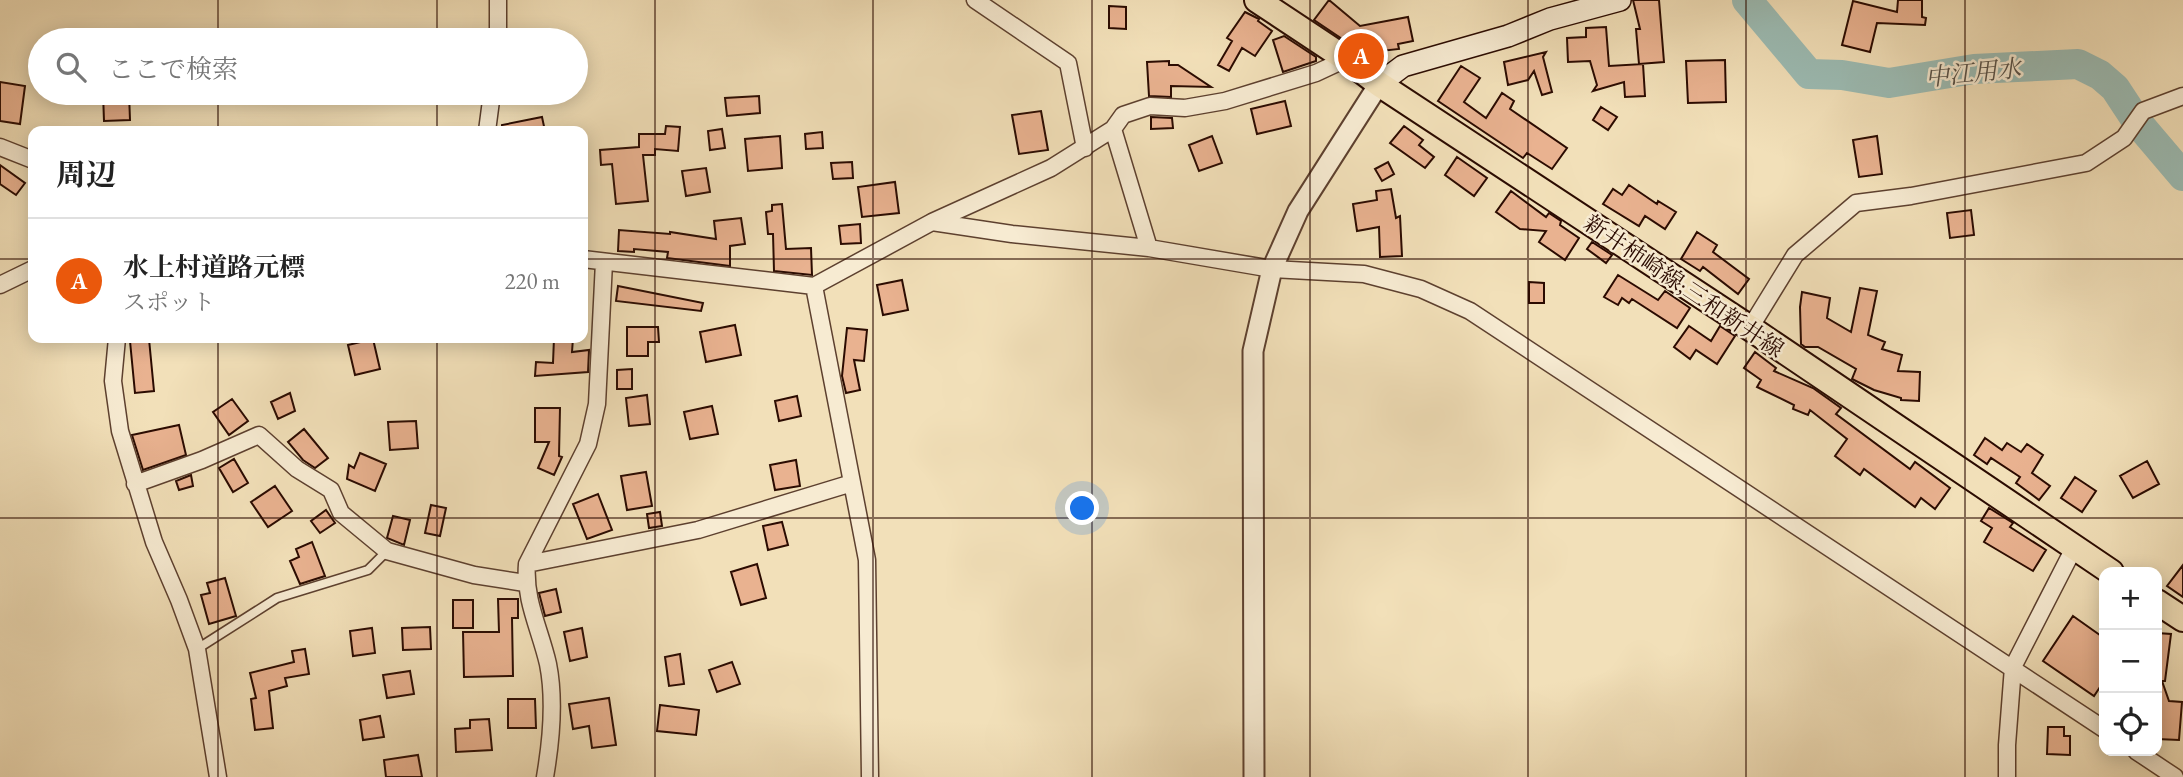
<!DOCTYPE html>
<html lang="ja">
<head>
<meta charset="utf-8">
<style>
	body { margin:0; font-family:"EB Garamond","Noto Serif JP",serif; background:#f6f6f6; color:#222 }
	.controls { position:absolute; right:21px; bottom:21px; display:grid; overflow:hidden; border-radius:14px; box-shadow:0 4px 18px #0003 }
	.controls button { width:63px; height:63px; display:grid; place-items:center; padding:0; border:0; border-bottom:2px solid #e0e0e0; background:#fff; color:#222; font:35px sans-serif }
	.you { position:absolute; left:1083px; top:509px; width:24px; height:24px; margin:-18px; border:5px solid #fff; border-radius:50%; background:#1a73e8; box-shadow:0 0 0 10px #1a73e833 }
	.badge { display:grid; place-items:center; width:46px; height:46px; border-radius:50%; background:#ea580c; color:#fff; font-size:23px; font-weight:700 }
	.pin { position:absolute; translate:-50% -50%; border:4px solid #fff; box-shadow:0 2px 7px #0006 }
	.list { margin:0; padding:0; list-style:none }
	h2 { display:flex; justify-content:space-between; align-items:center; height:91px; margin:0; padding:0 28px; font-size:30px }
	h2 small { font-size:23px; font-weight:400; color:#767676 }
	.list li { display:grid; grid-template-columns:46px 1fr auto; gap:21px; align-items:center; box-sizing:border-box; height:126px; padding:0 28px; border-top:2px solid #e0e0e0 }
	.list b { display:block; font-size:26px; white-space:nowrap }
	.list p { margin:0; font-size:23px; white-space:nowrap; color:#767676 }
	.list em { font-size:23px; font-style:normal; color:#767676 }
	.icon { flex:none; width:38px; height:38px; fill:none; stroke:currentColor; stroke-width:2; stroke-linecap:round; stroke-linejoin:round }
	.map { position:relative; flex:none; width:2183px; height:777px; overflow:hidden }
	.search { position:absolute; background:#fff; box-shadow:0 4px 18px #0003; left:28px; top:28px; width:560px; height:77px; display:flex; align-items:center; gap:18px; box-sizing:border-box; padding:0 24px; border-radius:38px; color:#767676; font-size:26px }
	.panel { position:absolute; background:#fff; box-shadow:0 4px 18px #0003; left:28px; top:126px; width:560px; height:217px; border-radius:14px }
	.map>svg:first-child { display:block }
</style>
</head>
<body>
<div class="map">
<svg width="2183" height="777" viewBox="0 0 2183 777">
	<rect width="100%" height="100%" fill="#f2e0b9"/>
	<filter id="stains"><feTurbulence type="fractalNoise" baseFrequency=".00286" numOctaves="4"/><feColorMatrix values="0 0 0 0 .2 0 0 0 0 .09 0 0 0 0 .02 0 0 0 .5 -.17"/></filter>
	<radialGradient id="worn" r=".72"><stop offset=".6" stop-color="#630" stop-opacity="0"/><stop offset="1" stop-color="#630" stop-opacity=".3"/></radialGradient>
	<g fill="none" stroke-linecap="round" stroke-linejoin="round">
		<!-- river -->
		<path stroke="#9cbcb4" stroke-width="30" d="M1747,0L1809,74L1842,75L1889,83L1974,69L2078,64L2100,75L2115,88L2138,123L2183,176"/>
	</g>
	<!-- building -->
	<path fill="#e9b290" stroke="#2b0b01" stroke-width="2" d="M1329,0L1360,26L1408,17L1413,41L1398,44L1399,49L1363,53L1314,20Z
		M1633,0H1659L1664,62L1639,64L1636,29H1640Z
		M1898,0H1922V17L1926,18L1925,25L1877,23L1870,52L1842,45L1853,1L1897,12Z
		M1109,6L1126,7V29L1109,28Z
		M1245,12L1259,19L1258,21L1272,31L1255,56L1242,48L1229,71L1218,65L1232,41L1227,38Z
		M1606,27L1609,66L1643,64L1645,96L1625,97L1624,82L1593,91L1597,85L1590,61L1568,62L1567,38L1586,37V28Z
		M1284,36L1316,57V61L1283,72L1273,40Z
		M1546,52L1543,57L1552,92L1542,95L1534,71L1528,80L1508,85L1504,62Z
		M1725,60L1726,102L1688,103L1686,61Z
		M1169,61V65H1178L1211,87L1171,86V97L1149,96L1147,62Z
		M1461,66L1480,78L1464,102L1486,118L1502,93L1514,101L1510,109L1567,148L1552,169L1527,153L1523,158L1438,101Z
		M0,82L25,86L20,124L0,121Z
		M103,93H129L130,120L104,121Z
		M759,96L760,113L727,116L725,98Z
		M1285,101L1291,126L1257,134L1251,109Z
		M1601,107L1617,117L1608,130L1593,120Z
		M1041,111L1048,150L1019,154L1012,115Z
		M542,117L545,131H502V125Z
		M1151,117L1172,118L1173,128L1151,129Z
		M666,126L680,127L678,151L655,149V155H643L648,201L616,204L612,164L601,165L600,150L639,147V134H665Z
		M1404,126L1423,140L1419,145L1434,157L1425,168L1390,143Z
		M722,129L725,148L710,150L708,131Z
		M822,132L823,148L806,149L805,134Z
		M780,136L782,168L748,171L745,139Z
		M1212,136L1222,163L1199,171L1189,145Z
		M1877,136L1882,174L1859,177L1853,140Z
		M1457,157L1487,178L1474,196L1445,175Z
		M852,162L853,178L833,179L831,163Z
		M1388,162L1394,174L1382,181L1375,169Z
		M0,165L25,183L16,195L0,184Z
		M706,168L710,192L686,196L682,171Z
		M895,182L899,213L862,217L858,187Z
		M1629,185L1657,204L1658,201L1676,212L1665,229L1645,216L1639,226L1603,204L1613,189L1622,195Z
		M1391,189L1396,218L1400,216L1402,256L1380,257L1379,227L1357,231L1353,204L1377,200L1376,191Z
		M1511,191L1546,217L1549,213L1561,221L1560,225L1579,238L1565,260L1539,242L1546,231L1520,229L1496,212Z
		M782,204L786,249L811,248L812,275L774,271L773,234H768L766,212L772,211V205Z
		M1971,210L1974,235L1950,238L1947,213Z
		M741,218L745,244L730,246V266L667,258L668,252L634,249V252L618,251L619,230L670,234V232L716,239L714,221Z
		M860,224L861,243L841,244L839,226Z
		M1697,232L1717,245L1713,252L1749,279L1738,294L1703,267L1700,271L1681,259Z
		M1592,242L1612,255L1606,263L1587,249Z
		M1618,275L1658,300L1665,291L1690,308L1677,328L1632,299L1629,303L1622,298L1618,305L1604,297Z
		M902,280L908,310L883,315L877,285Z
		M1529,282L1544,283V303H1529Z
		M618,286L703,303L701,311L616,301Z
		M1860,288L1877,291L1868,335L1885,342L1882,349L1902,355L1898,371L1920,372L1919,401L1901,400V398L1874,390L1852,379L1856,369L1818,347H1805L1801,344L1800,307L1802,292L1830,298L1827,318L1851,332Z
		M735,325L741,355L706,362L700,332Z
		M1689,326L1711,341L1720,326L1735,336L1717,364L1696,350L1690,359L1674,347Z
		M627,327H658L659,342H648V356H627Z
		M847,328L867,330L864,361L854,360L860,390L846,393L842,376Z
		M554,338H573L572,352L589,350L588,372L535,376L536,362L553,363Z
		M149,339L154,391L135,393L130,341Z
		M373,339L380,369L355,375L348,345Z
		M1755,352L1776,368L1774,371L1813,388L1841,408L1836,414L1910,469L1915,462L1950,488L1935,509L1921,498L1915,507L1864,469L1860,475L1835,456L1847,439L1810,410L1808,415L1793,409L1794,405L1757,387L1761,380L1744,368Z
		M632,369V389H617V370Z
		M290,393L295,411L278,419L271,402Z
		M647,395L650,424L629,426L626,398Z
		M797,396L801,416L779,421L775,401Z
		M232,399L248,421L229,435L213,412Z
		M712,406L718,434L690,439L684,412Z
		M535,408H560L559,456L562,457L554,475L538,468L549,442H535Z
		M416,421L418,448L390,450L388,422Z
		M179,425L186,455L143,470L132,435Z
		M304,429L328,458L315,468L303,460L288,442Z
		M1985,438L2002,450L2007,443L2021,452L2027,444L2043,455L2032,473L2050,486L2039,500L2016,483L2020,477L1991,458L1987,464L1974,455Z
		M360,453L386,464L375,491L347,479L349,465L354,468Z
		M234,459L248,483L233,492L219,468Z
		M796,460L800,486L775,490L770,465Z
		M2147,461L2159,484L2133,498L2120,476Z
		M646,472L652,506L627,510L621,476Z
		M191,475L193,486L179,490L176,481Z
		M2075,477L2096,491L2082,512L2061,498Z
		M275,486L292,511L268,527L251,502Z
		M598,494L612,530L587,539L573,504Z
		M431,505L446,508L440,536L425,533Z
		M1989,508L2013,523L2010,527L2046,550L2033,571L1984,542L1992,528L1981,521Z
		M326,510L335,523L320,533L311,521Z
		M660,512L662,526L649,528L647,514Z
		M393,516L410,520L404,545L387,538Z
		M782,522L788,545L768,550L763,526Z
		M312,542L325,576L300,584L290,561L299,557L296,549Z
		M757,564L766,598L741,605L731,572Z
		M2183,565V597L2167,586Z
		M225,578L236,616L209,624L201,595L210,593L207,583Z
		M556,589L561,612L545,616L539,593Z
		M498,599H518V618H512L513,676L464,677L463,632H499Z
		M453,600H473V628H453Z
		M2073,616L2104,638V681L2094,696L2043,661Z
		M430,627L431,649L403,650L402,628Z
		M372,628L375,653L353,656L350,631Z
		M582,628L587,657L570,661L564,632Z
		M2157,633L2171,634L2165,681H2162L2169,701L2182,702L2179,740L2157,739Z
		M305,649L309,674L285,678L287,686L269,691L273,728L255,730L251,699L256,698L250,673L294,662L292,651Z
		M680,654L684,684L669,686L665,657Z
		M732,662L740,684L717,692L709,670Z
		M410,671L414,694L387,698L383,675Z
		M609,698L616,745L592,748L589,726L573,729L569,704Z
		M508,699H535L536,728H508Z
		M660,705L699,710L696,735L657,731Z
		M380,716L384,737L363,740L360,720Z
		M489,719L492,750L456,752L455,729L470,728V720Z
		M2048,727H2064V736H2070V755L2047,754Z
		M418,755L422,777H386L384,760Z"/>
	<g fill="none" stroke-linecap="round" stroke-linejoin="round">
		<!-- service casing -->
		<g stroke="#5d402f" stroke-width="11">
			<path id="service" d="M197,649L277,598L368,570L387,551"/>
		</g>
		<!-- minor casing -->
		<g stroke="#5d402f" stroke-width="19">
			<path id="minor" d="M498,0V40
				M975,0L1068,63L1085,148
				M1113,129L1149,248
				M487,131L492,93
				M0,147L33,160
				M932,222L1012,234L1149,248L1272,269L1364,274L1421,289L1470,311L2104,729
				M583,259L814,286L932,222L1051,168L1113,129L1123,115L1150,106L1185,108L1225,101L1316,73L1346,59
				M0,285L33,269
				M814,286L867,560L870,777
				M1750,328L1795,255L1856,203L1911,196L2086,163L2124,138L2143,111L2183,96
				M117,338L113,381L120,431L154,542L179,600L197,649L218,777
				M135,484L202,460L259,435L297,469L331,490L341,513L387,551L474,575L525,583
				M527,564L698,530L852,483
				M2136,751L2175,777
				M545,777C551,742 555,699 548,664C540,629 524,600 527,564L588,444L597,404L604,262
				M2007,777V745L2013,667L2074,548"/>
		</g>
		<!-- tertiary casing -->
		<g stroke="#5d402f" stroke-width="23">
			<path id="tertiary" d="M1254,777L1253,351L1272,269L1298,211L1379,84"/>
		</g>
		<!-- secondary casing -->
		<g stroke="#2b0b01" stroke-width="24">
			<path id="secondary" d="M1379,84L1403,66L1508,36L1550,19L1620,0"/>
		</g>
		<!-- primary casing -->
		<g stroke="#2b0b01" stroke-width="28">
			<path id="primary" d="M1257,0L1346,59L1379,84L1750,328L2111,572
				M2157,602L2183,619"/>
		</g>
		<!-- service -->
		<use href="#service" stroke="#f7ebd2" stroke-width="8"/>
		<!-- minor -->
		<use href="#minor" stroke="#f7ebd2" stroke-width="16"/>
		<!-- tertiary -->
		<use href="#tertiary" stroke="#f7ebd2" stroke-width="19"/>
		<!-- secondary -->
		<use href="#secondary" stroke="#f7ebd2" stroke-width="21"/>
		<!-- primary -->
		<use href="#primary" stroke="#f2e0b9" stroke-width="24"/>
	</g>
	<!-- grid -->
	<path fill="none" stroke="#2b0b01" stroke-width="2" stroke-opacity="0.55" d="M218,0V40M437,0V40M655,0V777M873,0V777M1092,0V777M1310,0V777M1528,0V777M1746,0V777M1965,0V777M218,93V131M437,93V131M0,259H33M583,259H2183M218,338V777M437,338V777M0,518H2183"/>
	<g text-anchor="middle" stroke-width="5" stroke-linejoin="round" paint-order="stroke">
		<!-- street labels -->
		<g font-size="23" fill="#2b0b01" stroke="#f7ebd2">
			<text transform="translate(1684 286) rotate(34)" y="8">新井柿崎線;三和新井線</text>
		</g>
		<!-- water labels -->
		<g font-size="24" font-style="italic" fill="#585249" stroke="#f7ebd2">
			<text transform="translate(1973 73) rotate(-6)" y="8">中江用水</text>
		</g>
	</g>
	<rect width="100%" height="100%" filter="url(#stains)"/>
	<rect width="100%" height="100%" fill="url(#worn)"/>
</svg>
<div class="controls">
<button>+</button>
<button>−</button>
<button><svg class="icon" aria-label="locate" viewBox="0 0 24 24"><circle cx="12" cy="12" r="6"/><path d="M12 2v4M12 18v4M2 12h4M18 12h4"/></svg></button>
</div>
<div class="you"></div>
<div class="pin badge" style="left:1361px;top:56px">A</div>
<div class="search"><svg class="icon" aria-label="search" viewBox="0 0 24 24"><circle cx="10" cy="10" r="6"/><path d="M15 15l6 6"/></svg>ここで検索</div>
<section class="panel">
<h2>周辺<small></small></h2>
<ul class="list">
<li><span class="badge">A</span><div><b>水上村道路元標</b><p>スポット</p></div><em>220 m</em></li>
</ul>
</section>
</div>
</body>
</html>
